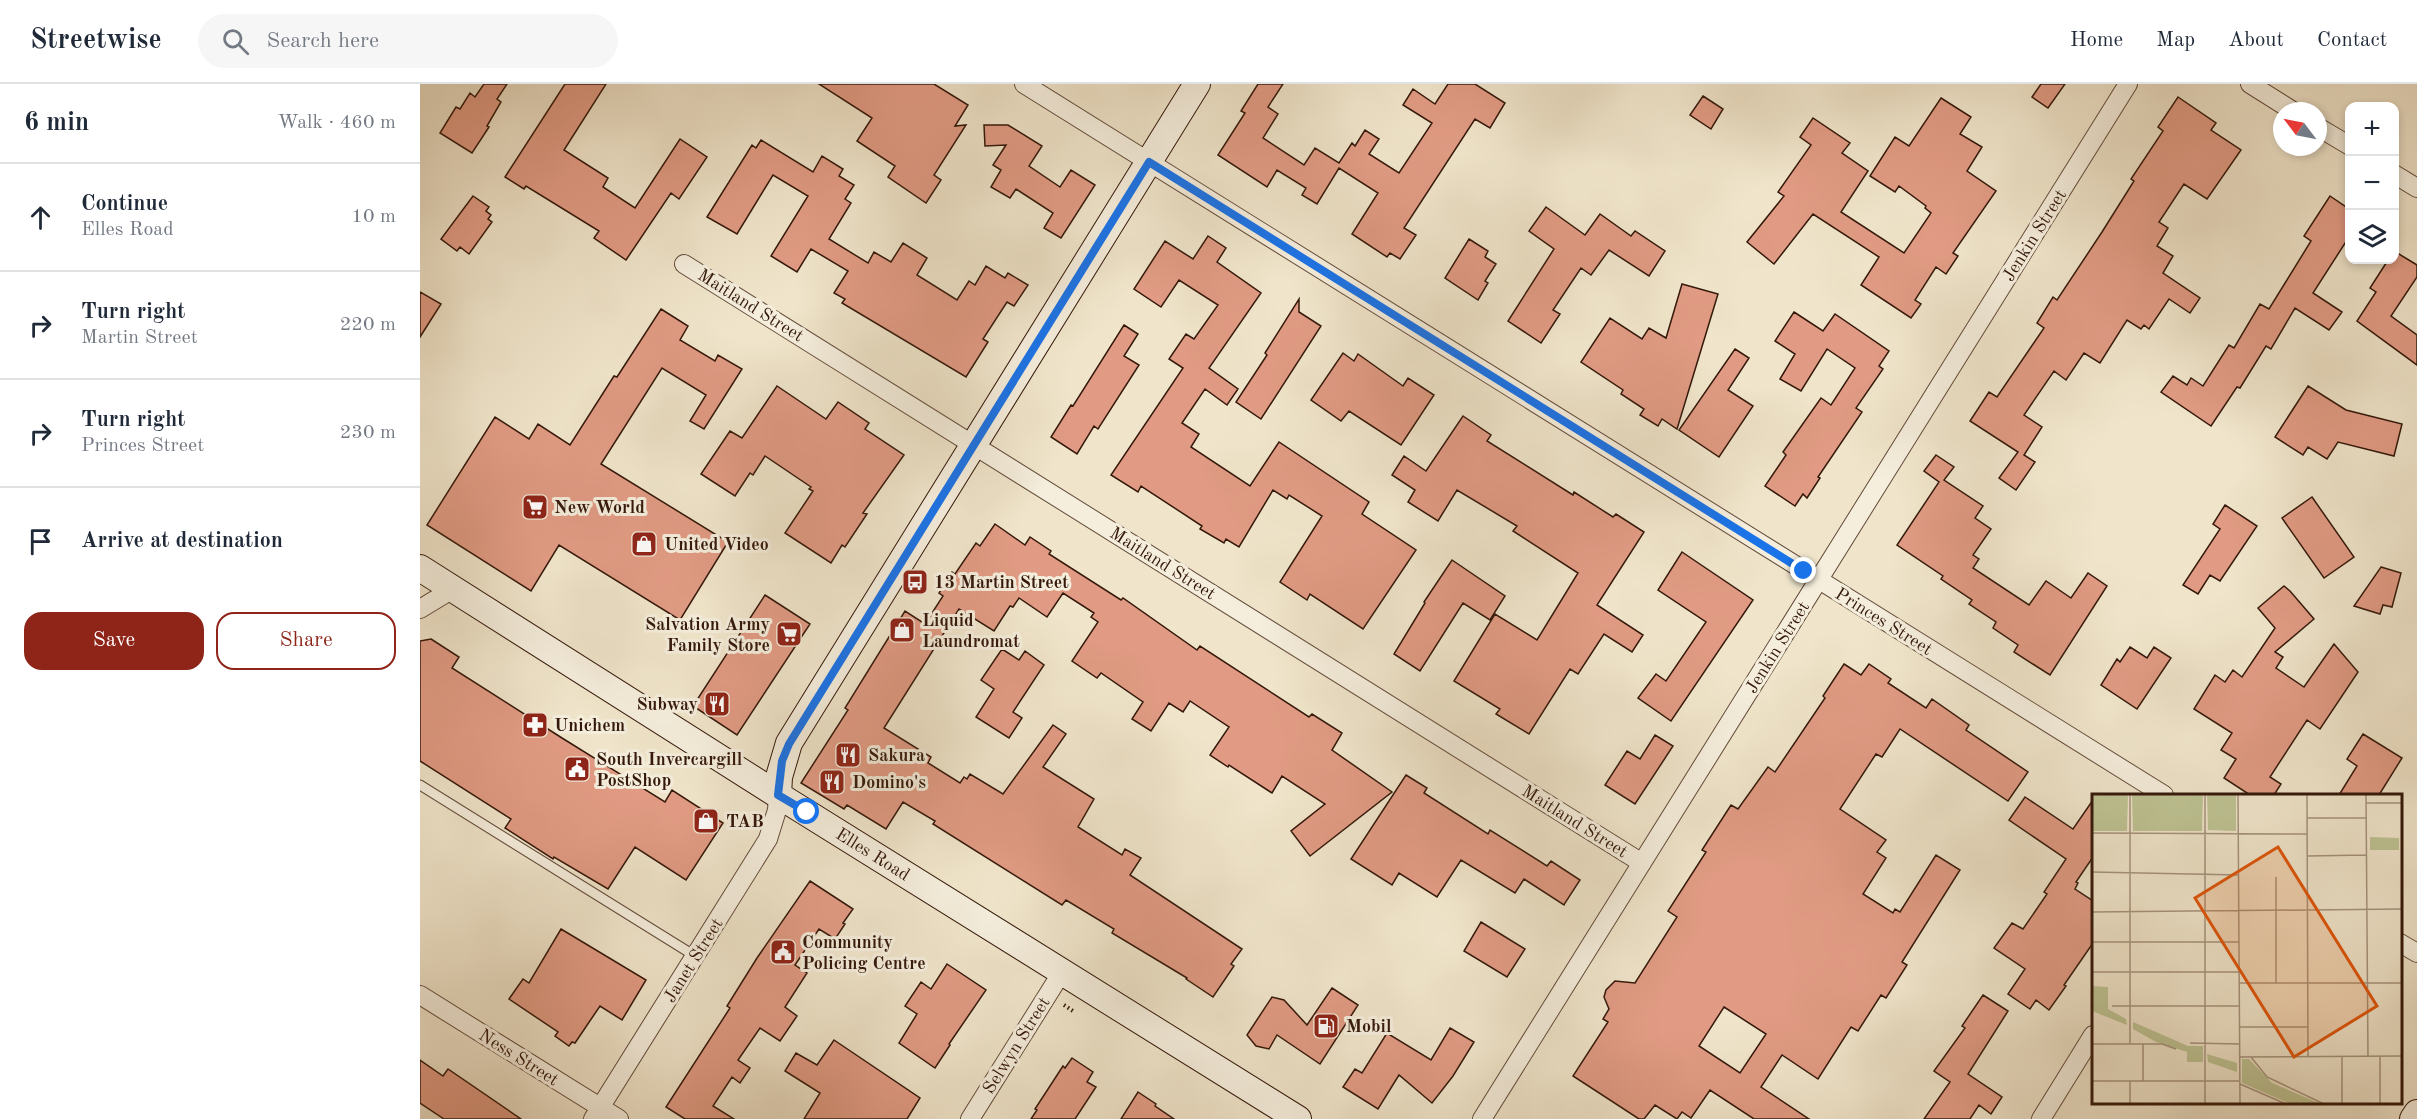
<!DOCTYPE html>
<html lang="en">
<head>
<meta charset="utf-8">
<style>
	body { margin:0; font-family:"Old Standard TT",serif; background:#f6f6f7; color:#1f2937 }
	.controls { position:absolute; right:18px; top:18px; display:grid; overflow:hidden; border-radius:12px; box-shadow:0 3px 9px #0003 }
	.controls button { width:54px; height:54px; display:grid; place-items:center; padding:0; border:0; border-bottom:2px solid #e0e1e3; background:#fff; color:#1f2937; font:30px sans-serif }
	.compass { position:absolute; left:1853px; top:18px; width:54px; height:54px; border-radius:50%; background:#fff; box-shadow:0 3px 9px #0003; rotate:302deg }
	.stop { position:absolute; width:18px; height:18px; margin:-14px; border:4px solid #1a73e8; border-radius:50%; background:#fff }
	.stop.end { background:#1a73e8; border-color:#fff; box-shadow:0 2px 6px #0008 }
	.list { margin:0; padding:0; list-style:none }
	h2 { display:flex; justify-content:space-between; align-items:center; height:78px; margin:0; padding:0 24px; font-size:26px }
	h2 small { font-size:20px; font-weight:400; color:#747a83 }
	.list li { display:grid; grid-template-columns:39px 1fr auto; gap:18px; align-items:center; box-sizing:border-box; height:108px; padding:0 24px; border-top:2px solid #e0e1e3 }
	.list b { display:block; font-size:22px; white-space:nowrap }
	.list p { margin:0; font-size:20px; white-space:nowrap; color:#747a83 }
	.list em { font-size:20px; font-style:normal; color:#747a83 }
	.actions { display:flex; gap:12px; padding:18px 24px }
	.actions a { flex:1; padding:14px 0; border:2px solid #8f2418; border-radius:18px; text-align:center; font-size:21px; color:#8f2418 }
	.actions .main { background:#8f2418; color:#fff }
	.icon { flex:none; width:33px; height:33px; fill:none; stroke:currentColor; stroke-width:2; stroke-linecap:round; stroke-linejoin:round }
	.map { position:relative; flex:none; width:1997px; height:1035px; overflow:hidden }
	header { display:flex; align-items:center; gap:36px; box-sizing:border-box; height:84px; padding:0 30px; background:#fff; border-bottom:2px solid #e0e1e3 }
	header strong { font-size:28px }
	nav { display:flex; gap:33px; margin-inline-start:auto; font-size:21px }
	.search { width:420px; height:54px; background:#f6f6f7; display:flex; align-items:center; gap:15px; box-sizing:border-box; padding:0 21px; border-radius:33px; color:#747a83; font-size:22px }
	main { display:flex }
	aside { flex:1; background:#fff }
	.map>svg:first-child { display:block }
</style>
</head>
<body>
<header>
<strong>Streetwise</strong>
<div class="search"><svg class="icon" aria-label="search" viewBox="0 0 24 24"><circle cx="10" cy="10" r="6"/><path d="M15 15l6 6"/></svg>Search here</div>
<nav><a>Home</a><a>Map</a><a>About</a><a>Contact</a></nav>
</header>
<main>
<aside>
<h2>6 min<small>Walk · 460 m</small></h2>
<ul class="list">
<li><svg class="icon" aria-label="ahead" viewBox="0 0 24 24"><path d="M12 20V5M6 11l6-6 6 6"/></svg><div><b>Continue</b><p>Elles Road</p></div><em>10 m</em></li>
<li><svg class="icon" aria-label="right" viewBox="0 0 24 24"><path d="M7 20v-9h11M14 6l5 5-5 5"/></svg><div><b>Turn right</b><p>Martin Street</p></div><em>220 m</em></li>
<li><svg class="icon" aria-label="right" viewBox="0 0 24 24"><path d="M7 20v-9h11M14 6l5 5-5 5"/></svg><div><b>Turn right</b><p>Princes Street</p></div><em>230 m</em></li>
<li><svg class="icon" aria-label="arrive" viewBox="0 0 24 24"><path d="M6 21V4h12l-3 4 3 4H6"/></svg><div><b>Arrive at destination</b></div></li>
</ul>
<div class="actions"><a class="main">Save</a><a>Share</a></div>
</aside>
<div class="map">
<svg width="1997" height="1035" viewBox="0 0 1997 1035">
	<rect width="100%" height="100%" fill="#f0e5cb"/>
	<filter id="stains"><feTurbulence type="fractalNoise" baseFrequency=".00333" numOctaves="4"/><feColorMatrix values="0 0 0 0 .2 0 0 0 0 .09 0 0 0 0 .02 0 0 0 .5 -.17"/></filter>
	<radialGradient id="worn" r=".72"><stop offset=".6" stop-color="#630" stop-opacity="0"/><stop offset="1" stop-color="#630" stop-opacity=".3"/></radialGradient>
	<!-- building -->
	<path fill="#e19b84" stroke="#34180a" stroke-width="1.5" fill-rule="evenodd" d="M64,0H87L77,15L81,18L67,42L69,43L52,69L20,49L36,23L40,25L50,9L55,13Z
		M145,0H186L144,66L188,94L183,103L215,124L260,55L287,73L259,115L251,109L206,176L174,154L179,147L106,102L104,105L85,93Z
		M399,0H514L548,21L535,42L546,41L514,91L521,96L506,119L468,93L475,82L437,57L452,34Z
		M838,0H863L848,23L858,30L843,54L884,81L895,64L919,79L932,59L935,62L945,46L959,55L949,70L979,89L1012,39L983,21L993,5L1015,20L1028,0H1055L1085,19L1070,44L1055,35L984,144L996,151L980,175L970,169L967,173L932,150L958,109L919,84L897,120L882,111L886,104L857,86L847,103L798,71L825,29L821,27Z
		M1621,0H1645L1628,24L1612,13Z
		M1283,12L1303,25L1291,45L1270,31Z
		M1758,13L1796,39L1791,46L1821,66L1787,115L1764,100L1739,138L1748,144L1737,162L1753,172L1743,189L1780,214L1770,229L1749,215L1729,245L1724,241L1721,245L1707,236L1680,279L1664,269L1646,296L1634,287L1604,331L1622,343L1604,371L1615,378L1596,406L1579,394L1598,368L1550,337L1569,308L1577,313L1624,244L1617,239L1633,213L1637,216L1682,148L1714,97L1711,95L1743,47L1738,43Z
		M1521,14L1551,33L1540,50L1562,63L1547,87L1576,107L1533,169L1538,172L1526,190L1516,183L1495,216L1501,220L1491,234L1441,201L1459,173L1393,130L1354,180L1327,158L1364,112L1358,108L1391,61L1380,53L1393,34L1430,59L1422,69L1448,87L1421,128L1484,169L1511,129L1505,124L1506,122L1479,102L1475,108L1450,92L1475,53L1489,62Z
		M564,41H588L622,62L609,82L640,103L651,86L675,101L641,154L624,144L633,129L596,105L590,114L571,103L581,86L573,81L586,61L565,62Z
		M341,56L393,88L402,72L423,85L419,92L434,101L425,115L431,119L409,155L448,179L454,168L471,178L483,159L507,174L497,191L537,216L549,197L555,201L566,182L585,194L588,189L608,201L594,222L587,218L563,255L568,258L546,293L422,219L425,215L414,209L428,187L391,165L377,188L351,172L388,112L353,91L317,150L287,133L332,61L336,64Z
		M53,112L69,123L66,127L71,131L68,135L72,138L49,170L40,163L37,167L21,155Z
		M1910,112L1929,125V153L1893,209L1922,228L1909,246L1875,224L1851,265L1846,262L1820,304L1817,303L1791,342L1741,308L1753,292L1767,301L1771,294L1783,302L1809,261L1814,264L1840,220L1849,225L1891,157L1884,152Z
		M1126,123L1165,151L1180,130L1211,152L1215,147L1245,167L1229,192L1189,166L1171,191L1161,184L1133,226L1140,230L1121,259L1088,237L1134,165L1109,147Z
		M788,152L806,164L797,178L841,209L789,284L818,305L807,321L785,305L762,339L779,350L771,363L830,402L859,358L949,418L942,430L996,466L943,545L890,510L887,516L860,498L902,432L869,411L867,415L853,406L819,463L806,455L804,459L780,445L782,442L721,402L718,408L691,391L763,284L749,275L766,250L774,255L798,221L759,196L741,223L714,205L745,157L773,175Z
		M1049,155L1068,167L1065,173L1076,180L1065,197L1068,199L1058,216L1025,194Z
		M1974,167L1997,181V193L1971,232L1997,251V281L1937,237L1956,208L1950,204L1968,176H1974Z
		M1262,200L1298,210L1257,345L1242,335L1238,342L1220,331L1224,325L1201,310L1203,306L1161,278L1190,234L1222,255L1229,244L1246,254Z
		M0,208L21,220L0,253Z
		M879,215V228L901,242L841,335L816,318L847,271L845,269Z
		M241,225L268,242L260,256L295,277L298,271L322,285L284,345L270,337L286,311L242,284L181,380L308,458L260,536L139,461L111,507L7,441L75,333L109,355L118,340L150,361L194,292L197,293Z
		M1374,228L1403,247L1415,230L1469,267L1459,282L1463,285L1436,324L1442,328L1398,393L1400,394L1387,414L1383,410L1375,422L1345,402L1366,371L1363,368L1401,314L1411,321L1435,284L1407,265L1381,307L1360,295L1375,270L1355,257Z
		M704,241L718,250L704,272L719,281L678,345L674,342L657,370L631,353L651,321L653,322Z
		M1315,265L1329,274L1308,306L1333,322L1299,373L1259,346Z
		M923,269L934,277L938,270L983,302L988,294L1014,311L981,361L929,327L921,337L891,316Z
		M357,302L406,335L418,318L449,339L445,345L484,371L443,429L447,430L425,463L422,461L411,479L365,449L393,407L389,405L391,403L345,372L333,391L330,389L315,412L281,390L310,347L322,354Z
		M1888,302L1926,326L1982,340L1974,372L1918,358L1907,375L1888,363L1883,371L1855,353Z
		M1043,332L1071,351L1067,357L1153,411L1154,408L1193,433L1196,430L1224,448L1177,521L1223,551L1212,568L1184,550L1158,590L1150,585L1109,650L1076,630L1080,625L1034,597L1075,530L1117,556L1158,489L1093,447L1097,442L1037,406L1018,437L988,418L995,406L972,391L984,372L1006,387Z
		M1516,371L1534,383L1524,396L1563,422L1555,434L1571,445L1553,471L1559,475L1553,484L1609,521L1626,497L1651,514L1668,489L1687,502L1630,591L1594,568L1598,561L1573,544L1576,538L1549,520L1552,516L1521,495L1523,492L1477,461L1519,398L1504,387Z
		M1892,413L1934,473L1904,494L1862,434Z
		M1805,421L1837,442L1800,497L1790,491L1778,510L1763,501L1800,445L1793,440Z
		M575,440L605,461L610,453L631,467L629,470L701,516L703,514L777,566L780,562L889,633L892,630L922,649L912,666L972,708L890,772L871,747L905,720L862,692L852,709L809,681L808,683L790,671L809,643L770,617L763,628L749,619L731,647L712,635L723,618L681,589L677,594L652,577L678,538L671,533L674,529L643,509L627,533L599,514L593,523L590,522L574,547L539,525L464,644L511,673L508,679L540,699L544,693L547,695L550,690L583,710L633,641L646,650L623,683L674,715L658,743L702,771L705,765L721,774L710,791L822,865L811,880L814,882L793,913L766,895L767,894L692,849L694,845L646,816L642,821L513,740L515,737L483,718L466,745L427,721L424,725L381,699L428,626L425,624L485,527L505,540L523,512L519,509L532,488L535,490L556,459L560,462Z
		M1262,468L1333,516L1251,637L1218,614L1236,590L1246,597L1286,538L1238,506Z
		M1032,476L1085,512L1070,536L1043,519L1000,587L974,570L1005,519L1004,518Z
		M1961,483L1981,489L1972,523L1963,521L1960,530L1934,522Z
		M1864,502L1870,507L1894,535L1855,568L1863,573L1856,584L1884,603L1914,560L1938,588L1900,645L1887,636L1850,693L1861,700L1854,711H1830L1804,694L1816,675L1801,666L1812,649L1774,625L1795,591L1805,598L1813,586L1822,593L1855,544L1838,524Z
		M345,511L390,540L317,651L273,622Z
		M11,555L39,573L32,584L142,654L245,718L252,706L303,739L266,796L215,763L188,805L134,773L133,775L85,744L91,735L0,677V557Z
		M1710,563L1727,574L1734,563L1751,574L1717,625L1681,601L1697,575L1700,578Z
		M582,565L599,576L605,567L624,581L593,628L602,634L589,654L556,633L574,605L561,596Z
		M1424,580L1441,591L1449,580L1471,595L1468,599L1506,624L1512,615L1549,641L1546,646L1608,688L1588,717L1480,645L1462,673L1456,670L1420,725L1466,756L1457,768L1466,774L1443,810L1473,829L1475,825L1480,828L1516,771L1540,786L1482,878L1487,881L1466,914L1461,911L1438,947L1431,943L1398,995L1362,971L1341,1003L1389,1035H1334L1290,1006L1271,1034L1262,1028L1257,1035L1235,1021L1224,1035H1219L1153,992L1188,938L1183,935L1189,925L1184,913L1186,906L1195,897L1215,899L1257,833L1248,827L1286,768L1282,766L1311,721L1318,725L1348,683L1355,688L1405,614L1403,612ZM1304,923L1346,950L1320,989L1279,962Z
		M1943,650L1982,674L1959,711H1919L1937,682L1927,675Z
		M1235,651L1253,662L1215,720L1185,701L1207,667L1220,675Z
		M986,691L1007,704L1004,709L1068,750L1070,746L1127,782L1131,777L1160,796L1145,819L1144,821L1104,795L1095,809L1041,776L1017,813L979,789L972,801L931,775Z
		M1605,713L1653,745L1673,716V773L1656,798L1658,799L1655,805L1673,817V859L1644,901L1646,902L1629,926L1616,916L1610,925L1588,910L1605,885L1574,864L1592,839L1603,845L1627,810L1624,808L1646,775L1589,736Z
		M390,797L433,825L423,839L425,840L415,855L399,845L375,881L387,889L365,923L377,932L360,957L340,944L318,976L330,984L320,999L312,993L293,1022L314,1035H265L246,1023L310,924L307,922L337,874Z
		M1061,838L1105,865L1087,893L1044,867Z
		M141,845L226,896L202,936L180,922L155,959L152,958L149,962L135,952L138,948L89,915L103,895L109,899Z
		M527,880L566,906L529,960L530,961L515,984L479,959L497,930L485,922L501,898L511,905Z
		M912,904L938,921L900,980L857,951L849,965L836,962L827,951L852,913L864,916L887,941Z
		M1563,911L1588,927L1548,990L1582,1013L1571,1030L1559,1021L1550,1035H1504L1530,998L1514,987L1545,944L1542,942Z
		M1030,944L1054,958L1033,992L1012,1019L979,991L958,1025L923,1003L935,985L942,989L967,949L1011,976Z
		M414,956L500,1014L487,1035H384L400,1009L365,987L376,969L397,981Z
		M652,974L673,988L667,998L676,1003L655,1035H611L617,1026L615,1025L643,982L645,984Z
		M0,976L23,992L28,985L101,1035H24L0,1019Z
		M718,1008L736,1020L735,1022L754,1035H701Z"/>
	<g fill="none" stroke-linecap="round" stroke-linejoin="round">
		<!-- lane casing -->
		<g stroke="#634b3a" stroke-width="11">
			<path id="lane" d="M0,701L275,872"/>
		</g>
		<!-- street casing -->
		<g stroke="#634b3a" stroke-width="20">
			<path id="street" d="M604,0L1744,711
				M1830,0L1873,27
				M1898,43L1930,62
				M1974,90L1997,104
				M264,180L1222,779
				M0,525L33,505
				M1980,859L1997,869
				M0,911L199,1035
				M173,1035L348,755L357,726L358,711
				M550,1035L642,888
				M1062,1035L1708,0
				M1621,1035L1673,951"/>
		</g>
		<!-- secondary casing -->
		<g stroke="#34180a" stroke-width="28">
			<path id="secondary" d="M0,484L358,711L878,1035
				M358,711L359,693L369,659L777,0
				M1993,1035L1997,1029"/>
		</g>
		<!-- path -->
		<path stroke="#34180a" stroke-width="4" stroke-dasharray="1.5 3" stroke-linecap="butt" d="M644,921L653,927"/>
		<!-- lane -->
		<use href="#lane" stroke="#f5eedd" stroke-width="9"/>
		<!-- street -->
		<use href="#street" stroke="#f5eedd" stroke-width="18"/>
		<!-- secondary -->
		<use href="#secondary" stroke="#f5eedd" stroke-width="26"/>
	</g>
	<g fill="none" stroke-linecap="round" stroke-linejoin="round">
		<!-- route -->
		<path stroke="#1a73e8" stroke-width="8" d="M387,728L358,711L362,677L369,660L729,78L1384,487"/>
	</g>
	<!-- icons -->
	<defs>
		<g id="supermarket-square" transform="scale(1.35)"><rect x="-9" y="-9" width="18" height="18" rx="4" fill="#8f2418" stroke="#f5eedd"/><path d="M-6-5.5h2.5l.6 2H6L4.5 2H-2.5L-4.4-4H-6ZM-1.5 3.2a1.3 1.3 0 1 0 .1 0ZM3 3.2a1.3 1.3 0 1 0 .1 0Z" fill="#fff"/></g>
		<g id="shop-square" transform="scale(1.35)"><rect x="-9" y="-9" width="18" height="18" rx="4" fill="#8f2418" stroke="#f5eedd"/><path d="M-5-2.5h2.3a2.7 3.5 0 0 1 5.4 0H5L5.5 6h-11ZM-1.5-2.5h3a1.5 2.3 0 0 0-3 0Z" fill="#fff"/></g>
		<g id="bus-square" transform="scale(1.35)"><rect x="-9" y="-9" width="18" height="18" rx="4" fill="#8f2418" stroke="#f5eedd"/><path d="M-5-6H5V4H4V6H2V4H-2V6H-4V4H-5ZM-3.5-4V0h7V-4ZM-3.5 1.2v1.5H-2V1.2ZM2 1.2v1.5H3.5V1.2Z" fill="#fff"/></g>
		<g id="restaurant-square" transform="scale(1.35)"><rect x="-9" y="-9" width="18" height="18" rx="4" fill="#8f2418" stroke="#f5eedd"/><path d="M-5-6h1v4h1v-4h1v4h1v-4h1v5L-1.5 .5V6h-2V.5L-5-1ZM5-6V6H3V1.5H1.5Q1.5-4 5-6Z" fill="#fff"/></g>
		<g id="pharmacy-square" transform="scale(1.35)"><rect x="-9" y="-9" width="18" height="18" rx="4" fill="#8f2418" stroke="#f5eedd"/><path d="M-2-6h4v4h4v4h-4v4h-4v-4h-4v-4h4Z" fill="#fff"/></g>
		<g id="civic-square" transform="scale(1.35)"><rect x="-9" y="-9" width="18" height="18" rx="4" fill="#8f2418" stroke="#f5eedd"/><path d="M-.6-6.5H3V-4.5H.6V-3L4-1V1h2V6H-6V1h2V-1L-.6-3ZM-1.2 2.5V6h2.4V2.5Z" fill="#fff"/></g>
		<g id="fuel-square" transform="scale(1.35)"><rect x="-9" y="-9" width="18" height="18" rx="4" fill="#8f2418" stroke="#f5eedd"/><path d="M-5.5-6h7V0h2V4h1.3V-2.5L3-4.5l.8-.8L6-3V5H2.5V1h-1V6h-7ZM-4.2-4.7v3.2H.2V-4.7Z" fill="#fff"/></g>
	</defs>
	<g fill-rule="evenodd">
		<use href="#supermarket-square" x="115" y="423"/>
		<use href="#shop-square" x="224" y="460"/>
		<use href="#bus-square" x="495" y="498"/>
		<use href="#shop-square" x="482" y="546"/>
		<use href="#supermarket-square" x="369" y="550"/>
		<use href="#restaurant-square" x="297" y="620"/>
		<use href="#pharmacy-square" x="115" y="641"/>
		<use href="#restaurant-square" x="428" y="671"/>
		<use href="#civic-square" x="157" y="685"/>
		<use href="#restaurant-square" x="412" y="698"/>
		<use href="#shop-square" x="286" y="737"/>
		<use href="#civic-square" x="363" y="868"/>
		<use href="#fuel-square" x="906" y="942"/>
	</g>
	<g text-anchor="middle" stroke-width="6" stroke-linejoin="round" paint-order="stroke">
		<!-- street labels -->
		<g font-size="18" fill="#34180a" stroke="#f5eedd">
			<text transform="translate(1614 151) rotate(-58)" y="6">Jenkin Street</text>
			<text transform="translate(331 221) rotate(32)" y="6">Maitland Street</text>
			<text transform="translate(743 479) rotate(32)" y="6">Maitland Street</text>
			<text transform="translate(1464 537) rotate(32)" y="6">Princes Street</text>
			<text transform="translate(1357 563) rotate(-58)" y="6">Jenkin Street</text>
			<text transform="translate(1155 737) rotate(32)" y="6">Maitland Street</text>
			<text transform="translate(453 770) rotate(32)" y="6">Elles Road</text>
			<text transform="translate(273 876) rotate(-58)" y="6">Janet Street</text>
			<text transform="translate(596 961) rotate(-58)" y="6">Selwyn Street</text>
			<text transform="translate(99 973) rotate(32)" y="6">Ness Street</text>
		</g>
		<!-- poi labels -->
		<g font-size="18" font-weight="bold" fill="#34180a" stroke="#f5eedd" text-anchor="start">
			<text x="134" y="429">New World</text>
			<text x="244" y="466">United Video</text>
			<text x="514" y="504">13 Martin Street</text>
			<text x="502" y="542">Liquid<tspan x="502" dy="21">Laundromat</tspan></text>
			<text x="350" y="546" text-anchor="end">Salvation Army<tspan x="350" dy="21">Family Store</tspan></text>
			<text x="278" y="626" text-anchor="end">Subway</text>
			<text x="134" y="647">Unichem</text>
			<text x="448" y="677">Sakura</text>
			<text x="176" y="681">South Invercargill<tspan x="176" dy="21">PostShop</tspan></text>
			<text x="432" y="704">Domino's</text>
			<text x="306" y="743">TAB</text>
			<text x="382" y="864">Community<tspan x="382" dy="21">Policing Centre</tspan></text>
			<text x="926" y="948">Mobil</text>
		</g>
	</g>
	<!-- overview -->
	<g transform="translate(1672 710)">
		<rect width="310" height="310" fill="#f0e5cb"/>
		<path d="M0,0H36L35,37H0ZM40,0H111L110,37H41ZM115,0H144V37L116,36ZM278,43L307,44V56H278ZM0,192L16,193V215L34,225L35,231L0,217ZM41,228L96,252H111V268H95V258L64,248L41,235ZM115,260L145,269V278L116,268ZM150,265H157L180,289L229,310H199L150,289Z" fill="#bec394"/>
		<path fill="none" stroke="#a5937e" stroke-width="1.5" d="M38,0V250M113,0V310M146,0L148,310M215,0L216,263M274,0L276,263M274,9H311M215,24H275M0,39L215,40M215,62L275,61M0,78L147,81M0,118L311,115M0,148H147M0,178H147M147,189H311M184,189V83M20,212H147M147,233H216M98,249L147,250M0,250H70L84,255M51,250V287M147,263L311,262M159,263L175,283L232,310M0,287H147M148,290L194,310M38,310V287M250,310V263M288,310V263"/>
		<path fill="#df560c" fill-opacity="0.15" stroke="#df560c" stroke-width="3" d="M186,53L285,212L202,263L103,104Z"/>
		<rect width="310" height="310" fill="none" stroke="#34180a" stroke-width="3"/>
	</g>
	<rect width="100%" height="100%" filter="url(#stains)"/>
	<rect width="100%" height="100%" fill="url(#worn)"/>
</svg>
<div class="controls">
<button>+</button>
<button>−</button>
<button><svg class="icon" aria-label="layers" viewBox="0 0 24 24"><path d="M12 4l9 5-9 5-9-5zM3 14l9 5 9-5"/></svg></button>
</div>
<svg class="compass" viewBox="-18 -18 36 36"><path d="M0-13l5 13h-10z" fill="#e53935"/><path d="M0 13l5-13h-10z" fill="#747a83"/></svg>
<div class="stop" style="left:387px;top:728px"></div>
<div class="stop end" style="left:1384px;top:487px"></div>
</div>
</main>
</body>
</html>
